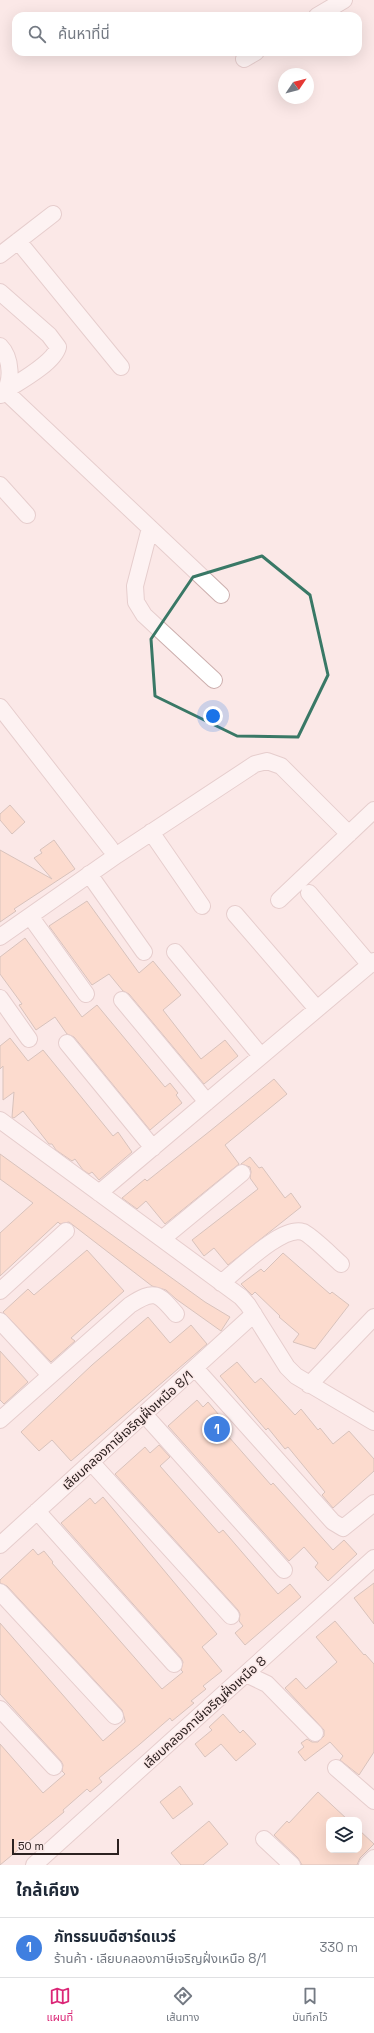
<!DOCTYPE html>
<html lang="th">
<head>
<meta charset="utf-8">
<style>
	body { margin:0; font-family:"Space Grotesk","Noto Sans Thai",sans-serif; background:#f6f6f7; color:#1f2937 }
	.controls { position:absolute; right:12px; bottom:12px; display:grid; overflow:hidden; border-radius:8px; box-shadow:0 4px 16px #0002 }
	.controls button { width:36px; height:36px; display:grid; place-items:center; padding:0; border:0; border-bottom:1px solid #e0e1e3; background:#fff; color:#1f2937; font:20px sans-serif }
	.compass { position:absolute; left:278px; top:68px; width:36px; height:36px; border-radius:50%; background:#fff; box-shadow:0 4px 16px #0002; rotate:55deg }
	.scale { position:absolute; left:12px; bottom:10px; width:107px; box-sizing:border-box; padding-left:4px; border:2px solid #2c2120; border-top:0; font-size:11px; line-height:14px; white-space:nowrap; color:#2c2120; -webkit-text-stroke:3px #fbe8e7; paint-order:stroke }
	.you { position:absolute; left:213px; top:716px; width:14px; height:14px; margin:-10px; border:3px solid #fff; border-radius:50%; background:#1a73e8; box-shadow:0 0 0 6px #1a73e833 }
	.badge { display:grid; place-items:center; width:26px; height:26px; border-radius:50%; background:#db2777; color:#fff; font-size:13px; font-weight:700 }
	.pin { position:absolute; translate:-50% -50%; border:2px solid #fff; box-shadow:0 1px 4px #0006 }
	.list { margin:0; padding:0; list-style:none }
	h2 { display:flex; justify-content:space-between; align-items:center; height:52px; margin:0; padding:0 16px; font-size:17px }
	h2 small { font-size:13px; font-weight:400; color:#747a83 }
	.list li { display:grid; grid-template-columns:26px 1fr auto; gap:12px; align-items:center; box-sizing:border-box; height:60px; padding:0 16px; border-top:1px solid #e0e1e3 }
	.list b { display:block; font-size:15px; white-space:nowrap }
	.list p { margin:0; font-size:13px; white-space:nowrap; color:#747a83 }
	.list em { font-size:13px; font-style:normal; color:#747a83 }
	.icon { flex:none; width:22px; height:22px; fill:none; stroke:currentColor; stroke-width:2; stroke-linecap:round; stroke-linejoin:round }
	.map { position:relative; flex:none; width:374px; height:1865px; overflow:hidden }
	.search { position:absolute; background:#fff; box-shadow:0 4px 16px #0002; left:12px; right:12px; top:12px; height:44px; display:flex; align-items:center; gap:10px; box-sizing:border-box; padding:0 14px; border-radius:12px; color:#747a83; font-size:15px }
	.sheet { height:112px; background:#fff }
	nav { display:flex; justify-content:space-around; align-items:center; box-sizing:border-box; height:56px; border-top:1px solid #e0e1e3; background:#fff; font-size:11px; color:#747a83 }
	nav a { display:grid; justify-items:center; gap:2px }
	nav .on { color:#db2777 }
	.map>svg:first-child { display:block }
</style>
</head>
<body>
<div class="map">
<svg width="374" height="1865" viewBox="0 0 374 1865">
	<rect width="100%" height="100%" fill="#fbe8e7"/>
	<!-- building -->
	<path fill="#fcccaf" stroke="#ad9587" d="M10,805L25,822L12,834L0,820V814Z
		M54,840L75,869L14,909L16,911L0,922V850L52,879L34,858L42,853L40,850Z
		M87,901L139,973L153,961L181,995L163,1010L201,1059L225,1040L238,1056L204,1084L129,994L123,991L109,974L92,985L49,926Z
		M25,938L82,1017L97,1005L165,1087L170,1083L178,1093L176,1095L182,1103L150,1130L74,1037L67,1034L55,1017L36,1030L19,1005L22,1004L0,974V957Z
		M10,1038L28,1061L43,1050L113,1136L118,1132L132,1152L99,1180L92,1172L89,1174L83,1170L75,1159L72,1161L56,1150L52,1144H49L23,1111L14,1118L12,1117L14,1092L3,1100V1066L0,1069V1046Z
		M274,1079L287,1094L225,1145L239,1164L165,1224L146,1201L137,1209L122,1198L145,1179L147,1181L210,1131Z
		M0,1154L205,1302L230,1317L221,1331L176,1299L166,1290L152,1286L69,1222L60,1224L58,1222L0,1276V1233L33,1203L0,1179Z
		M250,1157L259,1168L262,1167L285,1198L291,1193L301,1207L228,1265L214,1248L204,1256L192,1240L258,1189L250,1178L251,1172L250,1167L241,1164Z
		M87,1250L124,1291L71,1338L75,1341L51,1362L3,1312L28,1289L34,1295Z
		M283,1253L330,1294L332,1292L349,1305L315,1349L293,1342L299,1334L279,1317L280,1316L255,1292L252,1295L241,1284L261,1269L264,1272Z
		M148,1317L170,1343L191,1325L207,1344L71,1461L52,1440L39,1451L21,1432L92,1365Z
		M0,1351L28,1382L4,1404L0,1400Z
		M237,1362L255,1383L261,1378L295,1415L301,1409L318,1430L320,1428L333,1444L349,1431L374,1459V1471L333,1508L322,1495L325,1492L288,1447L285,1449L268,1428L266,1430L220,1376Z
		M197,1400L203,1407L208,1402L219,1415L214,1420L271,1485L273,1483L333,1550L344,1540L357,1554L328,1581L315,1567L318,1563L304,1547L289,1561L168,1426Z
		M159,1445L170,1457L160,1466L219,1533L223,1530L278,1594L290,1584L301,1597L245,1645L235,1633L243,1626L239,1621L240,1614L238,1610L115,1474L145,1447L150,1453Z
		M103,1497L217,1634L202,1647L222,1671L203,1686L206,1689L191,1701L194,1703L172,1721L170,1718L140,1744L99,1778L102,1782L90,1792L87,1789L63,1810L64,1812L0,1865V1744L43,1793L65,1774L62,1771L63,1765L61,1761L0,1694V1623L103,1741L125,1722V1720L122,1710L7,1586L0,1583V1580L33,1549L38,1555L44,1551L53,1562L52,1563L162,1689L183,1672L181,1670L183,1662L181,1658L61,1523L90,1498L95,1504Z
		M374,1583V1624L354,1598Z
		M335,1621L364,1655L365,1654L374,1664V1752L359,1775L340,1760L343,1756L330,1742L305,1761L298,1752L304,1747L301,1743L307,1739L312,1742H318L324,1736V1730L285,1688L296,1678L306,1689L337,1662L316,1637Z
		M223,1714L240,1733L243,1730L256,1744L236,1761L221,1744L205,1757L195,1744L212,1730L209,1727Z
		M180,1786L193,1804L173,1819L160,1802Z
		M318,1792L348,1820H329V1850H359V1830L374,1844L360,1858L357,1865H302L298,1858L274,1835L287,1821L289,1823Z
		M209,1821L228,1844L203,1865H181L171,1853Z"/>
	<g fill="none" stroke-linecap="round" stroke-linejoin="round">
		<!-- minor casing -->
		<g stroke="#ccaead" stroke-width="18">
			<path id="minor" d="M317,16L344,0
				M244,59L256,52
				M18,241L121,367
				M0,255L53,214
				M0,292L49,335L58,347C54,363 19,382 5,391L221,595
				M0,346C11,357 14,384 1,395
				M0,485L27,515
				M150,528L135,586L136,602L144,615L214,680
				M0,707L110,848
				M151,832L202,906
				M89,874L144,952
				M309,893L370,965
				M279,900L374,810
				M235,914L317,1009
				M30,916L86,994
				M0,937L117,855L255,764L267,761L281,766L349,834
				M175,952L261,1056
				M0,998L29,1039
				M122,1000L207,1102
				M67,1043L153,1148
				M0,1120L241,1297L248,1305L287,1367L296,1376L374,1422
				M99,1193L374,961
				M162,1239L242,1173
				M221,1283C238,1270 282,1225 303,1232C310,1234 334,1258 341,1264
				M0,1291L66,1231
				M0,1321L50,1375
				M195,1368L333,1522L343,1528L374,1503
				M309,1385L374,1317
				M144,1414L284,1570
				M0,1420L130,1305C155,1289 158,1293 176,1314
				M91,1462L231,1616
				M37,1511L174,1664
				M0,1545L254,1314
				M0,1592L115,1716
				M246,1674L267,1684L315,1733
				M0,1709L54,1767
				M336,1768L374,1801
				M264,1839L292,1865
				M34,1865L374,1558
				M367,1865L374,1858"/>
		</g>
		<!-- minor -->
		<use href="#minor" stroke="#fff" stroke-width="16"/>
	</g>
	<!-- marked area -->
	<path d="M0 0H374V1865H0ZM262,556L310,595L328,675L298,737L237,736L155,696L151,639L193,577Z" fill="#fbe8e7" fill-opacity=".55" fill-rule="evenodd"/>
	<path fill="none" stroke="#397866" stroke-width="3" stroke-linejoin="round" d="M262,556L310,595L328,675L298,737L237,736L155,696L151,639L193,577Z"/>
	<g text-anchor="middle" stroke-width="3" stroke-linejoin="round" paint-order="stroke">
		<!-- street labels -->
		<g font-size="13" fill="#2c2120" stroke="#fbe8e7">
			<text transform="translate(127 1430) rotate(-42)" y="5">เลียบคลองภาษีเจริญฝั่งเหนือ 8/1</text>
			<text transform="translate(204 1712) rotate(-42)" y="5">เลียบคลองภาษีเจริญฝั่งเหนือ 8</text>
		</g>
	</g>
</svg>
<div class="controls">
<button><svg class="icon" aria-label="layers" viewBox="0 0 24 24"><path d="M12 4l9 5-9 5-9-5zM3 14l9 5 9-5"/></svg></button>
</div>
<svg class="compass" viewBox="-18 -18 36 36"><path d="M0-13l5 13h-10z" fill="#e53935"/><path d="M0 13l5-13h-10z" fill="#747a83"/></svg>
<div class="scale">50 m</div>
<div class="you"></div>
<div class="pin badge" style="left:217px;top:1429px;background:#3f7fe0">1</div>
<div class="search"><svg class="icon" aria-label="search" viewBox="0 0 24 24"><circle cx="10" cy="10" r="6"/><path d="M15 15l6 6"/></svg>ค้นหาที่นี่</div>
</div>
<section class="sheet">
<h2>ใกล้เคียง<small></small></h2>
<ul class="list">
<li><span class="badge" style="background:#3f7fe0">1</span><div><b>ภัทรธนบดีฮาร์ดแวร์</b><p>ร้านค้า · เลียบคลองภาษีเจริญฝั่งเหนือ 8/1</p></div><em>330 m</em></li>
</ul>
</section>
<nav>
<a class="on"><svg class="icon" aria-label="map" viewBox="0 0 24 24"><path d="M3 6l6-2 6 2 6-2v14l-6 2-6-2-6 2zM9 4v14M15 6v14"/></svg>แผนที่</a>
<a><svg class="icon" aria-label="directions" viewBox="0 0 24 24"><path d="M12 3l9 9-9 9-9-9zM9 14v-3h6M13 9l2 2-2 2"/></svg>เส้นทาง</a>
<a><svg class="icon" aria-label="saved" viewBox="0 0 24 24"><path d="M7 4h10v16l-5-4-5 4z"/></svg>บันทึกไว้</a>
</nav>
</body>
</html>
